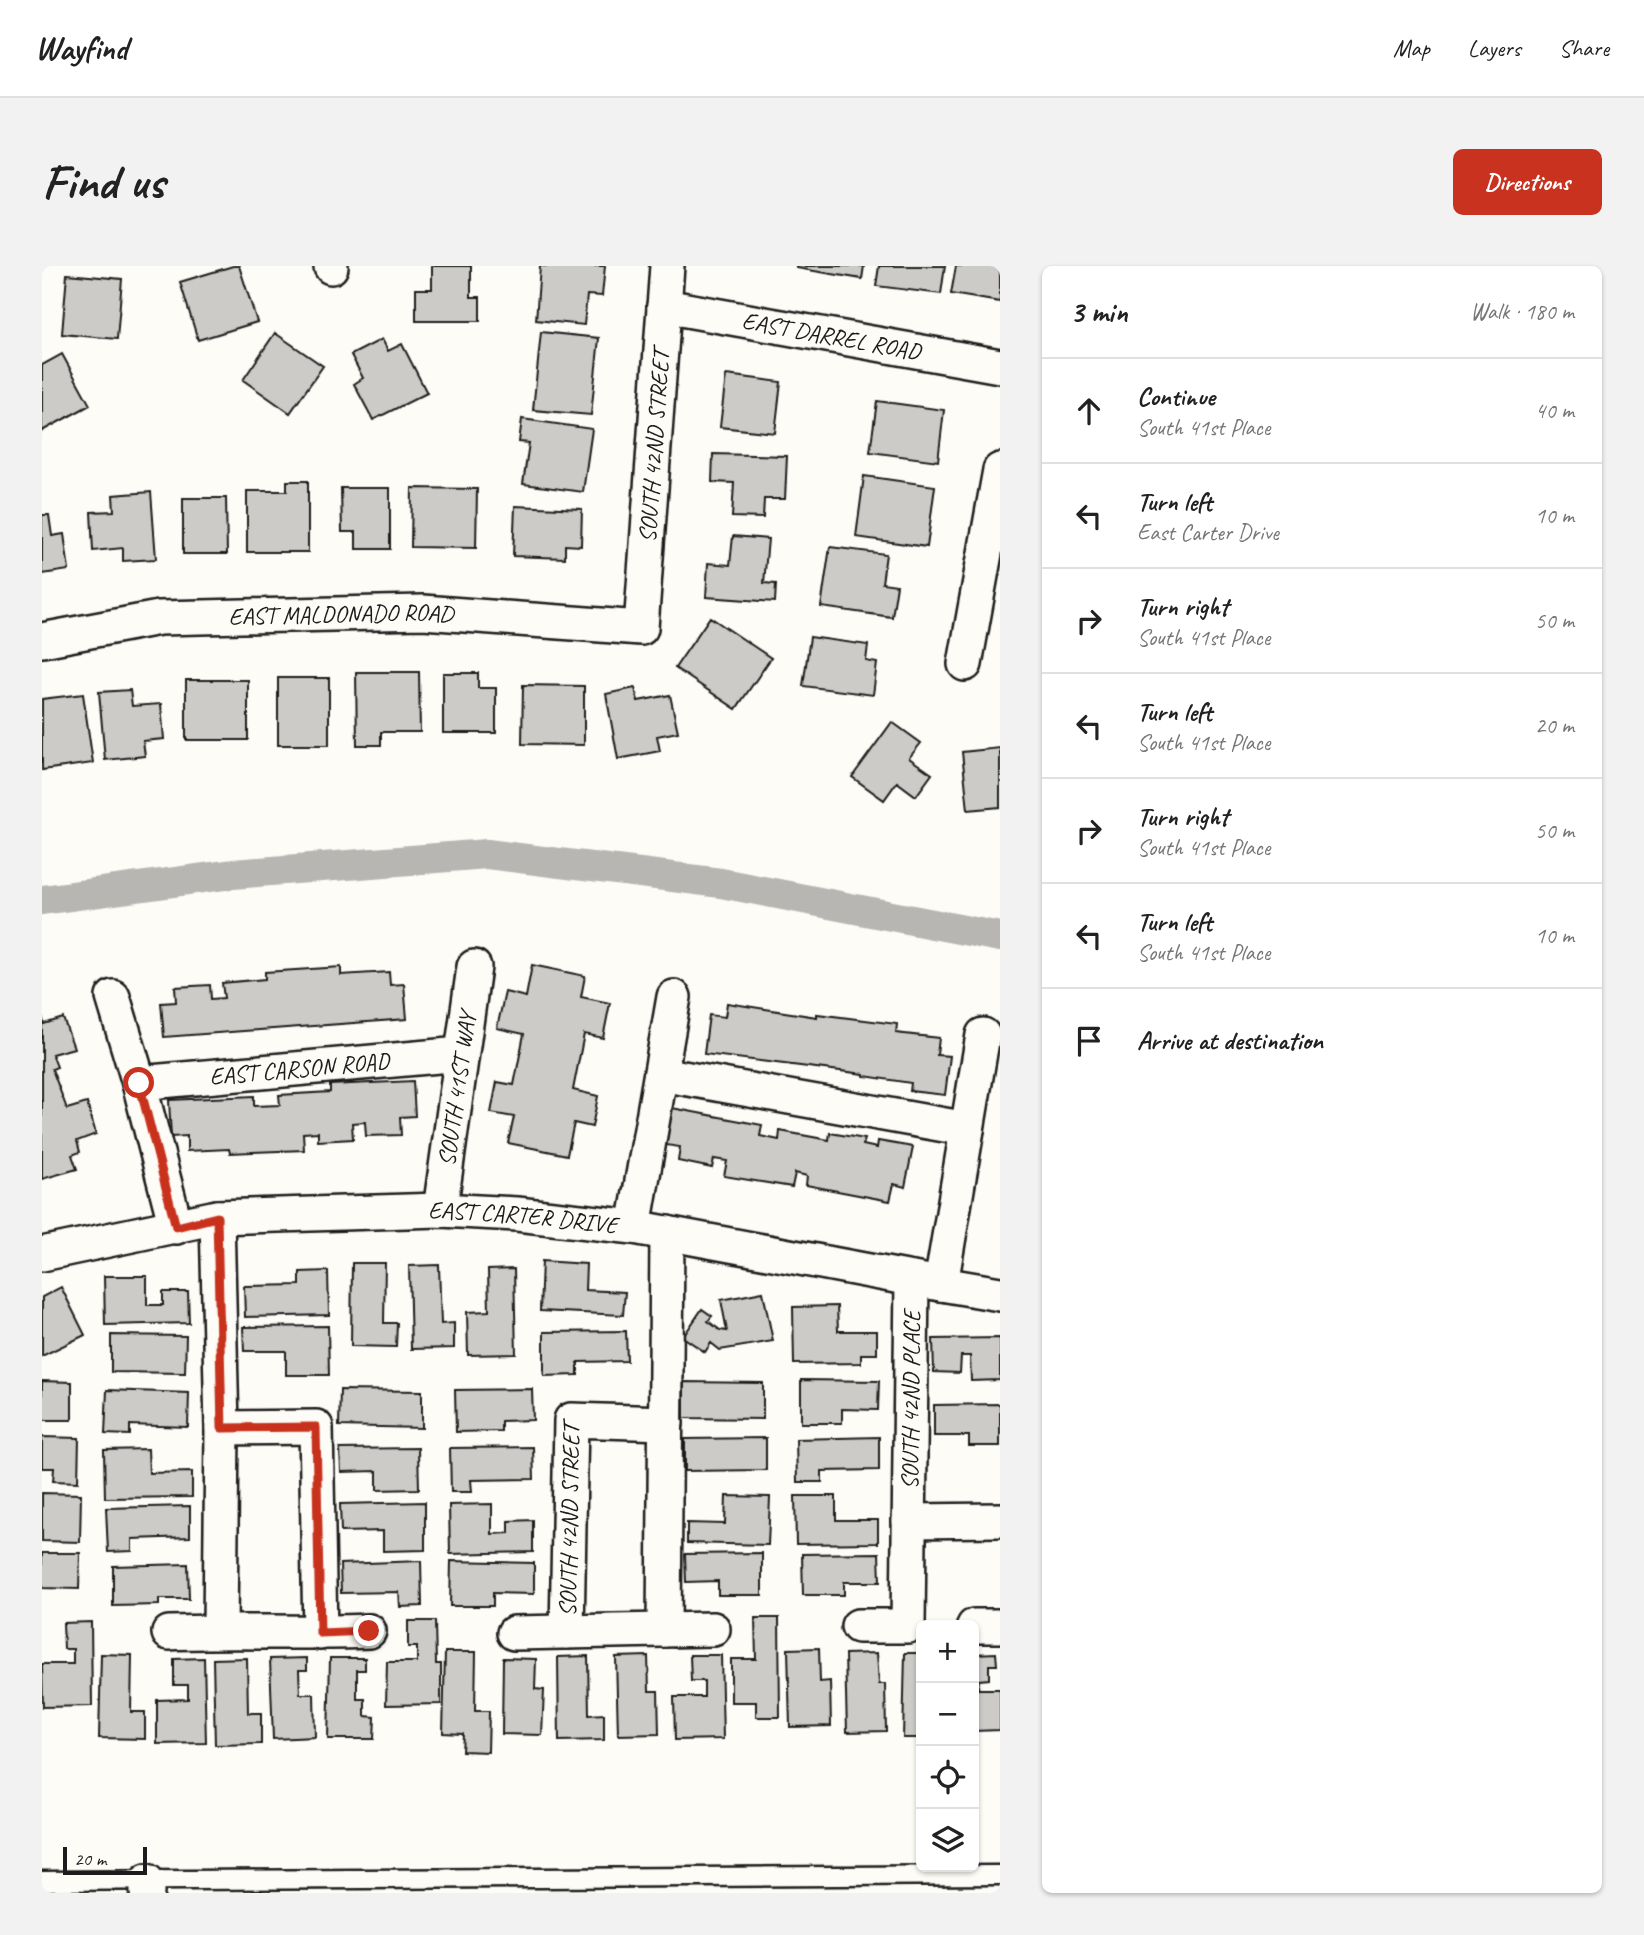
<!DOCTYPE html>
<html lang="en">
<head>
<meta charset="utf-8">
<style>
	body { margin:0; font-family:Caveat,sans-serif; background:#f2f2f2; color:#222 }
	.controls { position:absolute; right:21px; bottom:21px; display:grid; overflow:hidden; border-radius:10px; box-shadow:0 2px 5px #0004 }
	.controls button { width:63px; height:63px; display:grid; place-items:center; padding:0; border:0; border-bottom:2px solid #e0e0e0; background:#fff; color:#222; font:35px sans-serif }
	.scale { position:absolute; left:21px; bottom:18px; width:84px; box-sizing:border-box; padding-left:7px; border:4px solid #1c1c1c; border-top:0; font-size:19px; line-height:24px; white-space:nowrap; color:#1c1c1c; -webkit-text-stroke:5px #fdfcf7; paint-order:stroke }
	.stop { position:absolute; width:21px; height:21px; margin:-16px; border:5px solid #c8321e; border-radius:50%; background:#fff }
	.stop.end { background:#c8321e; border-color:#fff; box-shadow:0 2px 7px #0008 }
	.list { margin:0; padding:0; list-style:none }
	h2 { display:flex; justify-content:space-between; align-items:center; height:91px; margin:0; padding:0 28px; font-size:30px }
	h2 small { font-size:23px; font-weight:400; color:#767676 }
	.list li { display:grid; grid-template-columns:46px 1fr auto; gap:21px; align-items:center; box-sizing:border-box; height:105px; padding:0 28px; border-top:2px solid #e0e0e0 }
	.list b { display:block; font-size:26px; white-space:nowrap }
	.list p { margin:0; font-size:23px; white-space:nowrap; color:#767676 }
	.list em { font-size:23px; font-style:normal; color:#767676 }
	.icon { flex:none; width:38px; height:38px; fill:none; stroke:currentColor; stroke-width:2; stroke-linecap:round; stroke-linejoin:round }
	.map { position:relative; flex:none; width:958px; height:1627px; overflow:hidden; border-radius:10px }
	header { display:flex; align-items:center; gap:42px; box-sizing:border-box; height:98px; padding:0 35px; background:#fff; border-bottom:2px solid #e0e0e0 }
	header strong { font-size:33px }
	nav { display:flex; gap:38px; margin-inline-start:auto; font-size:24px }
	.intro { display:flex; align-items:center; justify-content:space-between; box-sizing:border-box; height:168px; padding:0 42px }
	h1 { margin:0; font-size:49px }
	.button { padding:18px 32px; border-radius:10px; background:#c8321e; color:#fff; font-size:24px; font-weight:700 }
	main { display:flex; gap:42px; padding:0 42px }
	aside { flex:1; background:#fff; border-radius:10px; box-shadow:0 2px 5px #0004 }
	.map>svg:first-child { display:block }
</style>
</head>
<body>
<header>
<strong>Wayfind</strong>
<nav><a>Map</a><a>Layers</a><a>Share</a></nav>
</header>
<div class="intro"><h1>Find us</h1><a class="button">Directions</a></div>
<main>
<div class="map">
<svg width="958" height="1627" viewBox="0 0 958 1627">
	<rect width="100%" height="100%" fill="#fdfcf7"/>
	<filter id="ink" filterUnits="userSpaceOnUse"><feTurbulence type="fractalNoise" baseFrequency=".0143" numOctaves="2"/><feDisplacementMap in="SourceGraphic" scale="14" xChannelSelector="R" yChannelSelector="G"/><feConvolveMatrix kernelMatrix="1 2 1 2 8 2 1 2 1" color-interpolation-filters="sRGB"/></filter>
	<g filter="url(#ink)">
		<g fill="none" stroke-linecap="round" stroke-linejoin="round">
			<!-- canal -->
			<path stroke="#b7b6b2" stroke-width="30" d="M0,634L191,608L445,588L679,617L958,671"/>
		</g>
		<!-- building -->
		<path fill="#cccbc8" stroke="#1c1c1c" stroke-width="2" d="M191,0H197L215,56L156,74L138,16Z
			M390,0H429V31H438V55H374V23H390Z
			M498,0H563L560,30L545,29L542,59L494,54Z
			M754,0H822L820,13L754,2Z
			M837,0H903L899,28L834,20Z
			M914,0H958V36L909,28Z
			M25,8L80,13L75,73L20,68Z
			M499,66L557,72L549,149L491,144Z
			M233,67L281,100L248,147L201,114Z
			M340,73L346,85L360,78L385,127L331,154L312,118L321,112L309,89Z
			M20,88L48,139L0,165V99Z
			M684,109L739,116L733,167L678,161Z
			M835,135L902,144L896,195L828,186Z
			M480,153L550,163L541,226L481,218L487,177L477,176Z
			M671,188L745,190L743,233H722L721,252L690,251L692,217L670,216Z
			M822,210L893,220L885,281L814,271Z
			M245,215H266V286H205V225H245Z
			M299,222H348V283H314V266H300Z
			M370,222L435,223L434,282L369,281Z
			M109,226L114,293L81,295V282L51,285L49,246L72,245L71,229Z
			M141,232H184L185,288H141Z
			M473,240L540,243L539,280L523,279V292L471,290Z
			M0,249H7L10,270L22,268L27,304L0,308Z
			M691,270L726,273L722,317L734,318L733,336L664,331L666,297L688,299Z
			M788,281L844,288L840,317L855,319L850,351L779,341Z
			M668,351L729,392L694,443L633,402Z
			M768,371L826,379L824,395L835,397L831,429L761,420Z
			M314,406H377L378,466H339V479H315Z
			M401,407H436V422H454V467H401Z
			M236,412H287V479H236Z
			M144,414H206V474H144Z
			M481,419L542,420V479L480,478Z
			M593,422L596,435L628,429L636,466L615,470L618,485L576,493L564,428Z
			M88,424L90,440L119,438L122,473L101,475L103,490L63,494L57,426Z
			M41,428L51,497L0,504V433Z
			M850,456L879,477L867,492L890,508L874,530L855,516L842,534L810,511Z
			M958,482V541L926,544L920,486Z
			M490,699L543,710L539,731L568,737L561,772L542,768L531,824L556,830L550,861L532,857L525,889L466,877L472,851L449,847L455,816L472,819L482,768L455,762L463,726L484,731Z
			M299,701V709L347,706L348,719L362,718L365,753L122,771L119,737L134,736L133,721L168,719L169,733L182,732L180,717L223,713V706Z
			M685,737L775,751V748L855,758L854,767L897,772L895,789L908,790L903,829L868,825L869,817L822,810V808L662,788L667,749L683,751Z
			M0,750L2,758L21,752L32,782L10,788L15,801L10,803L25,843L45,837L54,868L35,875L38,886L30,889L35,903L0,913Z
			M371,815L373,850L358,851L359,869L324,870L323,856L310,857L311,873L276,875V866L261,867L262,884L188,887L187,883L145,885V870L129,871L127,834L212,830V840L238,839L237,829L288,826V819Z
			M630,842L720,859L718,870L737,874L738,865L787,874L788,867L823,873L821,879L835,882L836,875L871,881L863,921L852,918L848,935L764,919L765,910L753,907L750,921L682,910L685,895L672,893L670,902L636,895L638,881L624,879Z
			M500,995L544,998L543,1024L583,1026L581,1049L498,1045Z
			M310,997H343L342,1057H355L354,1081L309,1080Z
			M397,999L399,1058L412,1057V1082L369,1083L367,1000Z
			M472,1003L474,1088L426,1089L425,1046L447,1045L446,1004Z
			M286,1005L287,1049L203,1051L202,1020L258,1019V1006Z
			M62,1010H105V1039H121V1026H146L147,1057L63,1059Z
			M19,1021L43,1069L0,1090V1031Z
			M721,1026L731,1075L678,1084L669,1077L663,1086L641,1071L660,1043L670,1050L666,1055L678,1064L685,1065L679,1034Z
			M795,1040L796,1065H835V1088H819V1097L752,1098L751,1041Z
			M286,1060L287,1109H244V1085H202L201,1061Z
			M584,1065L585,1095L536,1096V1109L502,1110V1066Z
			M69,1069L144,1070L143,1107L69,1106Z
			M958,1072V1114L929,1115L928,1090H919L918,1107L892,1106L891,1073Z
			M759,1114L837,1115L836,1144L800,1143V1157H759Z
			M0,1115L30,1116V1154H0Z
			M642,1116L721,1117V1153L642,1152Z
			M490,1123L491,1154L459,1155V1165L414,1166L413,1124Z
			M65,1124L147,1127L146,1161L88,1159V1169L63,1168Z
			M298,1124L380,1125V1162L297,1160Z
			M958,1138V1180H927V1170H892V1139Z
			M0,1171L37,1172L36,1216L11,1215L12,1202H0Z
			M837,1171V1204L780,1205V1216H755L754,1173Z
			M724,1172V1204L643,1205V1173Z
			M491,1181L492,1213L429,1214L430,1226H409L408,1182Z
			M376,1182L377,1223L335,1224V1205L299,1206L298,1183Z
			M106,1183L107,1207L150,1206V1231L63,1232L62,1184Z
			M0,1227L39,1228L38,1276L0,1275Z
			M684,1230L728,1231L726,1279L645,1277V1257L683,1258Z
			M753,1230H794V1254H836V1277L754,1278Z
			M383,1236V1284L341,1285V1265L299,1266L298,1238Z
			M450,1238V1268L467,1267V1255L491,1254V1286L408,1288L407,1239Z
			M148,1240V1271L90,1273V1285L66,1286L64,1242Z
			M0,1287H38L37,1323L0,1322Z
			M720,1287V1329H676V1315L644,1316L643,1288Z
			M837,1287L838,1316H802V1329H761L760,1288Z
			M379,1295L380,1340L358,1341L357,1326L299,1327L298,1298Z
			M409,1295L492,1297V1328L451,1327V1340H408Z
			M146,1298L147,1333H117V1339L71,1340V1300Z
			M713,1352H737L738,1451H714V1436H689V1393H714Z
			M366,1355H393L394,1398H399V1438L344,1439L345,1396H375V1381H366Z
			M49,1356L50,1440L1,1441L0,1398H31V1383H22L21,1357Z
			M777,1382L778,1416L788,1415L789,1460L748,1461L746,1383Z
			M403,1386H434L433,1445H447L446,1486L420,1485L421,1468L401,1467Z
			M835,1387L837,1418H843L844,1465L805,1466L803,1388Z
			M863,1387H879V1472H861Z
			M954,1387L955,1399H947V1413L937,1414L936,1423H958V1464L932,1465V1388Z
			M59,1388L90,1389L89,1446H103V1473L57,1472Z
			M648,1389H679L681,1473L633,1474L632,1431H662V1415H649Z
			M546,1390L547,1449L562,1448V1474L517,1475L516,1391Z
			M606,1390L607,1425H616L617,1468L576,1469L574,1391Z
			M162,1392L164,1477L115,1478V1434L146,1433V1419H132V1393Z
			M205,1392L206,1447H219V1478L173,1479L171,1393Z
			M265,1392V1404H257L258,1428H272L273,1471L231,1473L228,1393Z
			M288,1392H323V1404H315V1433H323V1450L333,1451L332,1473H286Z
			M461,1392L494,1393L493,1423L502,1424L500,1469L460,1468Z"/>
		<g fill="none" stroke-linecap="round" stroke-linejoin="round">
			<!-- lane casing -->
			<g stroke="#1c1c1c" stroke-width="23">
				<path id="lane" d="M0,1615L958,1609"/>
			</g>
			<!-- street casing -->
			<g stroke="#1c1c1c" stroke-width="38">
				<g id="street">
					<path d="M289,0V1"/>
					<path id="s1" d="M622,40L958,100"/>
					<path id="s2" d="M0,374L117,352L381,346L599,362L625,0"/>
					<path d="M923,398L958,204"/>
					<path d="M71,731L97,817L134,961"/>
					<path d="M619,808L925,863"/>
					<path id="s3" d="M97,817L419,788"/>
					<path id="s4" d="M398,944L432,701"/>
					<path d="M175,951L180,1162L178,1365"/>
					<path d="M592,961L632,731"/>
					<path id="s5" d="M0,988L175,951L398,944L475,948L592,961L870,1013L958,1028"/>
					<path d="M899,1018L941,769"/>
					<path d="M180,1162L274,1161L278,1367"/>
					<path d="M867,1255L958,1254"/>
					<path id="s6" d="M816,1360H866L870,1013"/>
					<path d="M932,1360H958"/>
					<path d="M622,1364L625,967"/>
					<path id="s7" d="M525,1366L529,1154L624,1157"/>
					<path d="M127,1367C194,1364 261,1368 327,1365"/>
					<path d="M472,1367L671,1363"/>
					<path d="M105,1615V1627"/>
				</g>
			</g>
			<!-- lane -->
			<use href="#lane" stroke="#fdfcf7" stroke-width="18"/>
			<!-- street -->
			<use href="#street" stroke="#fdfcf7" stroke-width="33"/>
		</g>
	</g>
	<g fill="none" stroke-linecap="round" stroke-linejoin="round" filter="url(#ink)">
		<!-- route -->
		<path stroke="#c8321e" stroke-width="9" d="M97,817L134,961L175,951L180,1162L274,1161L278,1367L327,1365"/>
	</g>
	<g text-anchor="middle" stroke-width="5" stroke-linejoin="round" paint-order="stroke">
		<!-- street labels -->
		<g font-size="24" fill="#1c1c1c" stroke="#fdfcf7">
			<text dy="8" stroke="none"><textPath href="#s1" startOffset="170">EAST DARREL ROAD</textPath></text>
			<text dy="8" stroke="none"><textPath href="#s2" startOffset="784">SOUTH 42ND STREET</textPath></text>
			<text dy="8" stroke="none"><textPath href="#s2" startOffset="301">EAST MALDONADO ROAD</textPath></text>
			<text dy="8" stroke="none"><textPath href="#s3" startOffset="161">EAST CARSON ROAD</textPath></text>
			<text dy="8" stroke="none"><textPath href="#s4" startOffset="122">SOUTH 41ST WAY</textPath></text>
			<text dy="8" stroke="none"><textPath href="#s5" startOffset="485">EAST CARTER DRIVE</textPath></text>
			<text dy="8" stroke="none"><textPath href="#s6" startOffset="276">SOUTH 42ND PLACE</textPath></text>
			<text dy="8" stroke="none"><textPath href="#s7" startOffset="112">SOUTH 42ND STREET</textPath></text>
		</g>
	</g>
</svg>
<div class="controls">
<button>+</button>
<button>−</button>
<button><svg class="icon" aria-label="locate" viewBox="0 0 24 24"><circle cx="12" cy="12" r="6"/><path d="M12 2v4M12 18v4M2 12h4M18 12h4"/></svg></button>
<button><svg class="icon" aria-label="layers" viewBox="0 0 24 24"><path d="M12 4l9 5-9 5-9-5zM3 14l9 5 9-5"/></svg></button>
</div>
<div class="scale">20 m</div>
<div class="stop" style="left:97px;top:817px"></div>
<div class="stop end" style="left:327px;top:1365px"></div>
</div>
<aside>
<h2>3 min<small>Walk · 180 m</small></h2>
<ul class="list">
<li><svg class="icon" aria-label="ahead" viewBox="0 0 24 24"><path d="M12 20V5M6 11l6-6 6 6"/></svg><div><b>Continue</b><p>South 41st Place</p></div><em>40 m</em></li>
<li><svg class="icon" aria-label="left" viewBox="0 0 24 24"><path d="M17 20v-9H6M10 6l-5 5 5 5"/></svg><div><b>Turn left</b><p>East Carter Drive</p></div><em>10 m</em></li>
<li><svg class="icon" aria-label="right" viewBox="0 0 24 24"><path d="M7 20v-9h11M14 6l5 5-5 5"/></svg><div><b>Turn right</b><p>South 41st Place</p></div><em>50 m</em></li>
<li><svg class="icon" aria-label="left" viewBox="0 0 24 24"><path d="M17 20v-9H6M10 6l-5 5 5 5"/></svg><div><b>Turn left</b><p>South 41st Place</p></div><em>20 m</em></li>
<li><svg class="icon" aria-label="right" viewBox="0 0 24 24"><path d="M7 20v-9h11M14 6l5 5-5 5"/></svg><div><b>Turn right</b><p>South 41st Place</p></div><em>50 m</em></li>
<li><svg class="icon" aria-label="left" viewBox="0 0 24 24"><path d="M17 20v-9H6M10 6l-5 5 5 5"/></svg><div><b>Turn left</b><p>South 41st Place</p></div><em>10 m</em></li>
<li><svg class="icon" aria-label="arrive" viewBox="0 0 24 24"><path d="M6 21V4h12l-3 4 3 4H6"/></svg><div><b>Arrive at destination</b></div></li>
</ul>
</aside>
</main>
</body>
</html>
